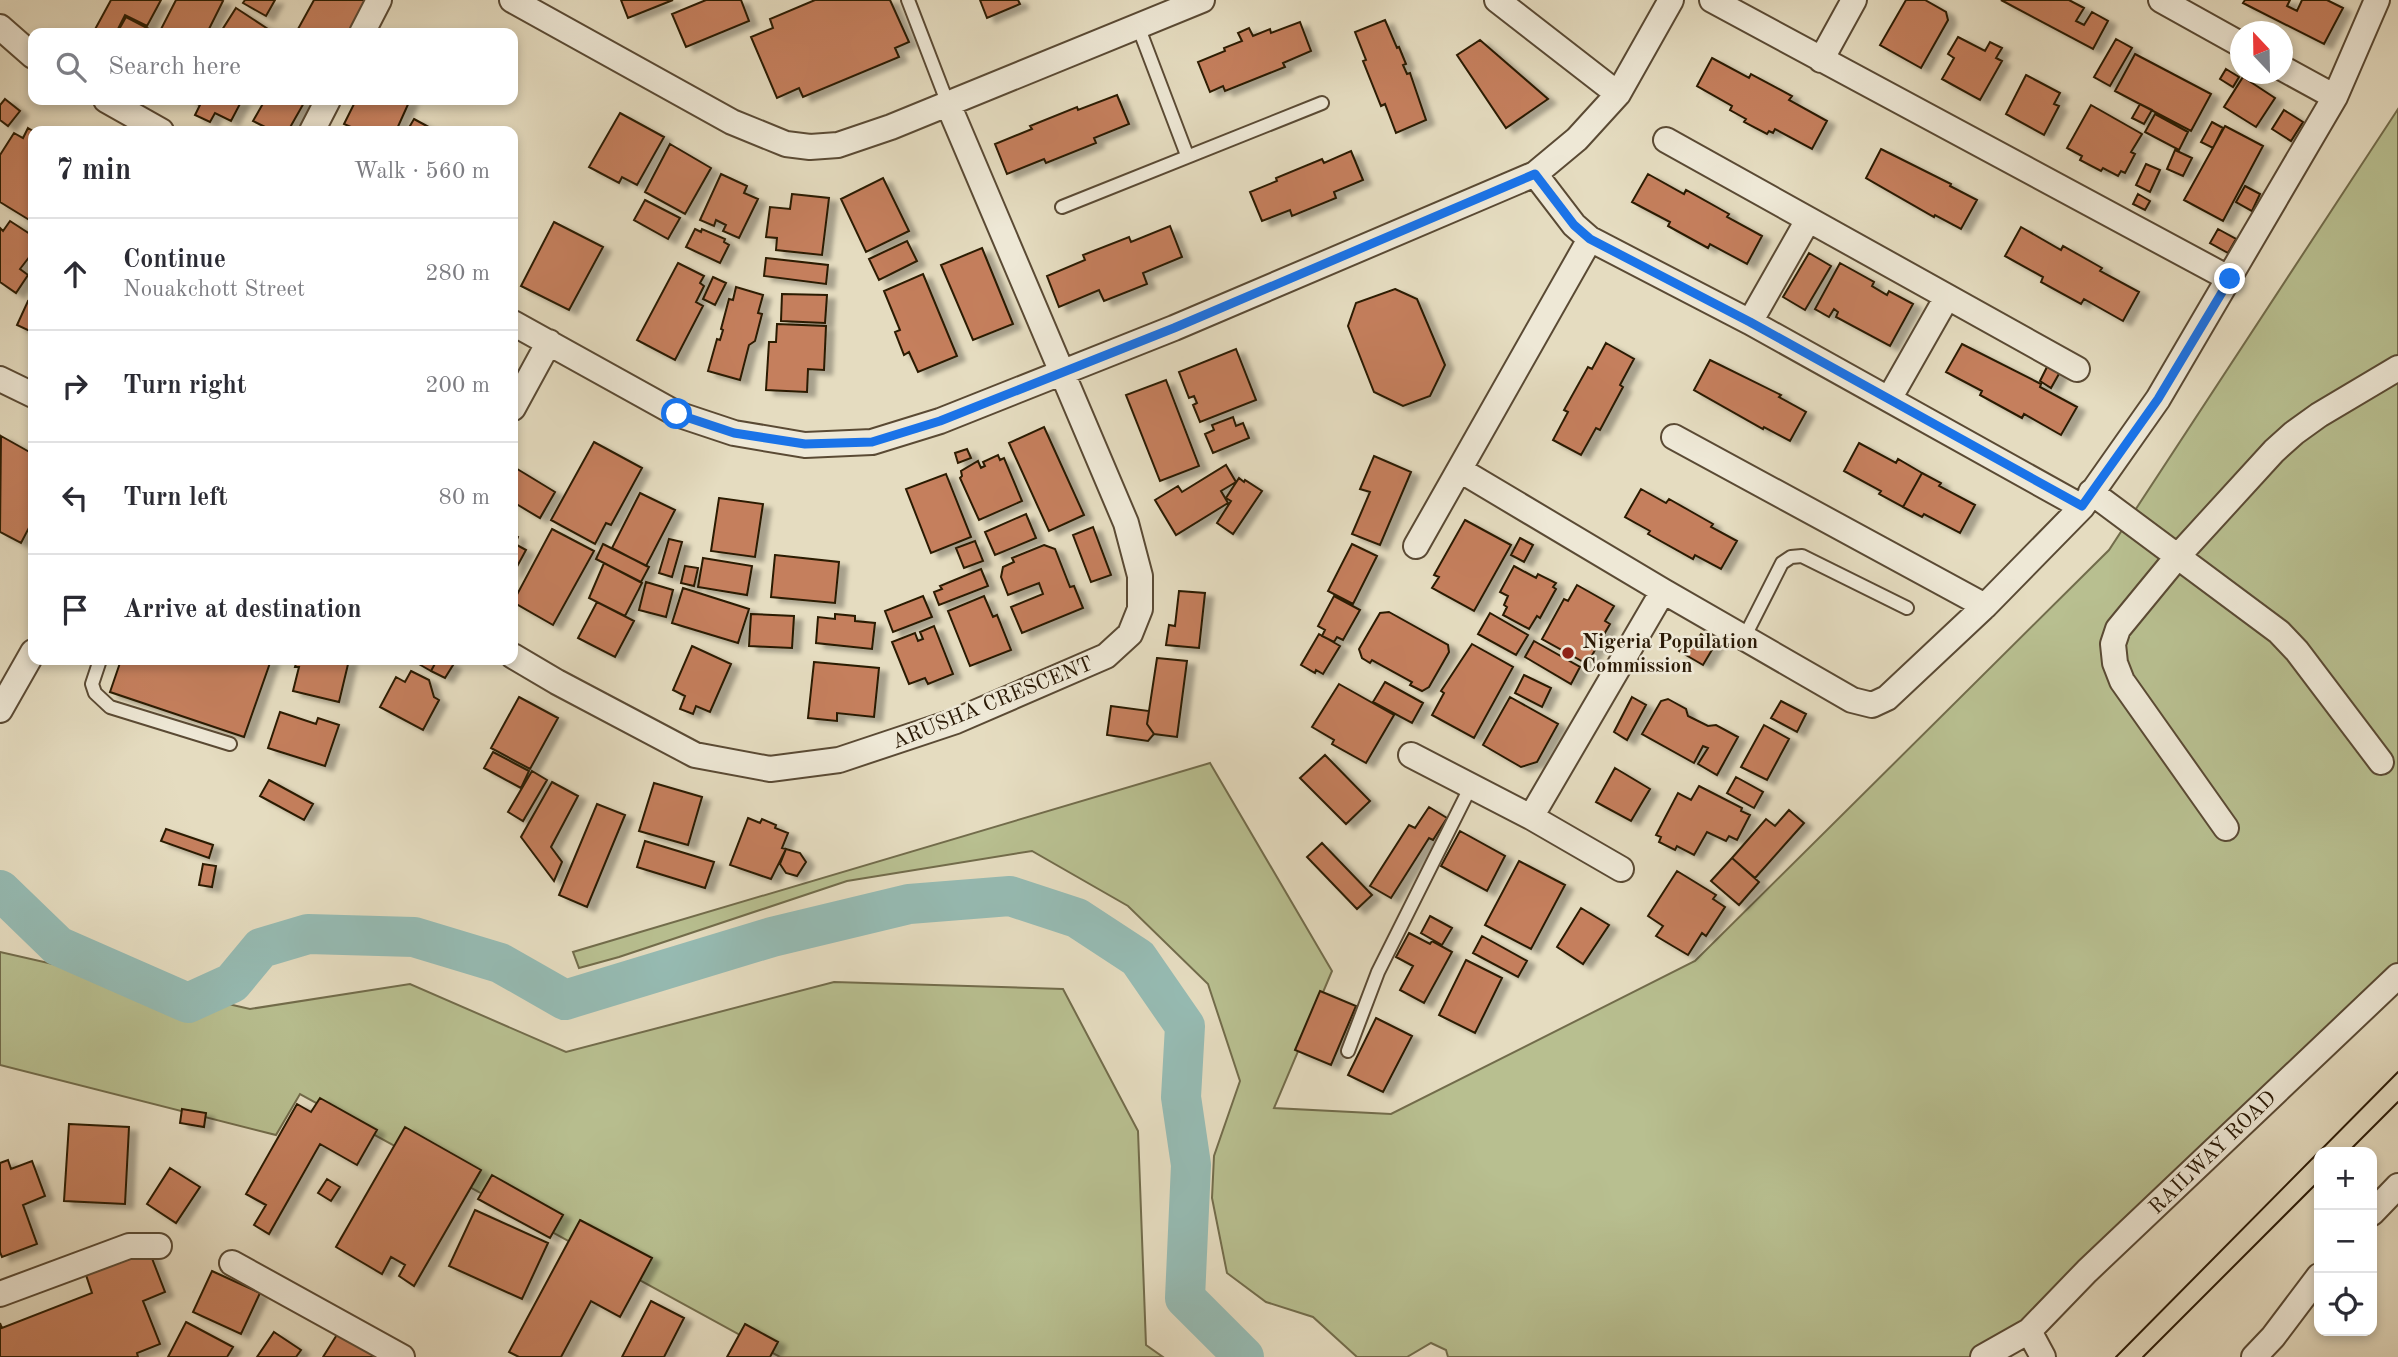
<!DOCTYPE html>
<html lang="en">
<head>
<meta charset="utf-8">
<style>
	body { margin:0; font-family:"Old Standard TT",serif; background:#f2f2f3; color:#2b2b33 }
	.controls { position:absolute; right:21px; bottom:21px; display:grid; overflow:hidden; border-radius:14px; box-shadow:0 4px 10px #0003 }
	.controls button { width:63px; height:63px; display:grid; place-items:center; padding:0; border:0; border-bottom:2px solid #e1e1e2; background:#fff; color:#2b2b33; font:35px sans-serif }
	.compass { position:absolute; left:2230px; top:21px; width:63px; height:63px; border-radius:50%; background:#fff; box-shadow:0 4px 10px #0003; rotate:338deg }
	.stop { position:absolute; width:21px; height:21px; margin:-16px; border:5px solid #1a73e8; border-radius:50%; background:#fff }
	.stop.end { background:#1a73e8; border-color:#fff; box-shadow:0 2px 7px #0008 }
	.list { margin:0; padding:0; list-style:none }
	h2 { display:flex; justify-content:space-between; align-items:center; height:91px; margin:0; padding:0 28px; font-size:30px }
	h2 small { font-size:23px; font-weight:400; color:#7c7c81 }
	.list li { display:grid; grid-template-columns:46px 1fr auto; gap:21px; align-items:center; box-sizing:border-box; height:112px; padding:0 28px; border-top:2px solid #e1e1e2 }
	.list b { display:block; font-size:26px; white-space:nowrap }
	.list p { margin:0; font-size:23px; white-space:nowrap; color:#7c7c81 }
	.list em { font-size:23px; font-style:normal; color:#7c7c81 }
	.icon { flex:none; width:38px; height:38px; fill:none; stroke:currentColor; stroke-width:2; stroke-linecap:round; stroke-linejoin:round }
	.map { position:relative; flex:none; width:2398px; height:1357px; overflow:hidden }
	.search { position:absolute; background:#fff; box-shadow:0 4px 10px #0003; left:28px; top:28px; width:490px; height:77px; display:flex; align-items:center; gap:18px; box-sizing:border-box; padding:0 24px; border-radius:14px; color:#7c7c81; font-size:26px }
	.panel { position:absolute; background:#fff; box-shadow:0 4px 10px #0003; left:28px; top:126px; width:490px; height:539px; border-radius:14px }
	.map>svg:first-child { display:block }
</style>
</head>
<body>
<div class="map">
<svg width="2398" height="1357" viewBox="0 0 2398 1357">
	<defs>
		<filter id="shadow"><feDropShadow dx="8" dy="4.5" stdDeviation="2" flood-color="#0004"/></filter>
	</defs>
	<rect width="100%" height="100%" fill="#e5dcc0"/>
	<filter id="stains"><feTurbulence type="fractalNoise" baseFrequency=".00286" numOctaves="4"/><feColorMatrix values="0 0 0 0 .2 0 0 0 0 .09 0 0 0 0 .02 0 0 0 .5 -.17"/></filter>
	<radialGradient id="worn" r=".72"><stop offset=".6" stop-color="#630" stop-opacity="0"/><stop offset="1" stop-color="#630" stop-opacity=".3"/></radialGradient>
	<!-- green -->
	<path fill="#b8bf90" stroke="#726c4b" stroke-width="2" d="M2398,109V976L1983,1357H1448L1446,1350L1431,1343L1407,1357H1357L1313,1317L1266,1302L1227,1273L1212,1198L1214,1156L1240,1081L1208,984L1128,906L1032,851L847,881L619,957L579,968L573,952L1210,763L1332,971L1274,1108L1391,1114L1695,961L2109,550Z
		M0,952L250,1009L410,984L566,1052L834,982L1063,989L1138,1131L1146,1345L1163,1357H780L300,1094L276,1135L0,1065Z"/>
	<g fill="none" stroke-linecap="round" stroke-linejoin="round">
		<!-- river -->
		<path stroke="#96bbb3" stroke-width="40" d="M0,890L58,946L188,1003L232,983L261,948L308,934L414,937L500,963L565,1000L772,937L909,904L1010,896L1077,918L1138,958L1185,1026L1181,1097L1191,1165L1185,1298L1244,1357"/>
	</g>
	<!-- building -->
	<path fill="#c57f5d" stroke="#2b1a06" stroke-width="2" filter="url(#shadow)" d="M111,0H161L147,26L125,15L116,33H93Z
		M176,0H221L223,1L207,33H159Z
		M245,0H275L266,16L243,3Z
		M314,0H366L348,33H307L298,29Z
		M621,0H673L628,18Z
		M706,0H741L749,21L686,47L672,14Z
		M815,0H890L909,42L895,48L899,57L803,97L799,88L777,98L751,37L773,28L770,19Z
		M980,0H1018L1020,4L987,18Z
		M1906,0H1925L1946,12L1948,20L1921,68L1880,45Z
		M2001,0H2069L2084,8L2076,21L2084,25L2092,12L2108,21L2093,49Z
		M2245,0H2290L2287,6L2297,11L2302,0H2327L2343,8L2324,44L2243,3Z
		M236,8L274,33H227L222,30Z
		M126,17L149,29L147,33H117Z
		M1385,20L1397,48L1399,47L1406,64L1403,65L1407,74L1410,73L1426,120L1396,133L1385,104L1381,106L1363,61L1366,60L1355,32Z
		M1300,22L1311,51L1283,63L1285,67L1225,91L1223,86L1210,92L1198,62L1225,51L1224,48L1242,41L1238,33L1249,28L1253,36L1270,29L1271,33Z
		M1958,37L1985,51L1990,42L2002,48L1996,58L2002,61L1980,100L1942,79L1954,58L1948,54Z
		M2116,39L2132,48L2110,86L2094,77Z
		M1480,40L1548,99L1506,128L1457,55Z
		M2135,54L2211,94L2191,131L2115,91Z
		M1712,58L1749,78L1751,74L1792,96L1789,100L1827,121L1812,149L1775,129L1773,133L1769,131L1767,134L1744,122L1746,119L1730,110L1732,106L1697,86Z
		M2226,69L2239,77L2233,87L2220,79Z
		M2026,75L2060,93L2054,104L2059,106L2044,135L2006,114Z
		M2243,77L2275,98L2256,127L2224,107Z
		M1117,95L1129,124L1094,138L1096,143L1046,163L1044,159L1007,174L995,144L1032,129L1030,126L1077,107L1078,110Z
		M5,99L20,111L8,126L0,120V105Z
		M188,100H242L231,121L215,113L210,122L195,115L200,105Z
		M265,100H304L305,101L288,131H273L253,121Z
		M356,100H410L396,131H360L344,124Z
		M2140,104L2152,110L2144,124L2132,118Z
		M2091,105L2142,134L2131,152L2135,154L2125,173L2121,171L2118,176L2103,168L2101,171L2080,160L2082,156L2067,148Z
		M2284,110L2303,122L2291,141L2272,129Z
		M620,113L664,137L637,185L622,177L619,183L589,167Z
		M2155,114L2188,132L2179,150L2145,132Z
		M414,119L436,131H407Z
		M2212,122L2223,128L2213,148L2201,142Z
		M2225,126L2263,146L2223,221L2184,200Z
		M28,128L33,131V218L31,221L0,202V155L14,133L23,138Z
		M670,144L711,168L685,214L645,192Z
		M1881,149L1951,184L1950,186L1977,200L1961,229L1935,215L1934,217L1866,178Z
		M2175,150L2192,158L2183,176L2167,169Z
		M1351,151L1363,180L1334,192L1336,198L1292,216L1290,210L1262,221L1250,192L1277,181L1276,178L1322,159L1324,163Z
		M2146,164L2160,170L2150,192L2136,185Z
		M721,174L747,186L744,193L758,199L739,238L723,231L726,225L716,220L714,226L700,220Z
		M1648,174L1684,194L1686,190L1729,214L1727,217L1762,236L1747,264L1710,244L1708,248L1668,226L1670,222L1632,202Z
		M883,178L909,231L866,252L841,199Z
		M2245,186L2260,194L2252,211L2236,202Z
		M792,194L829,198L822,255L776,250L777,238L766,237L770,207L790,209Z
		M2138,194L2150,201L2145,210L2133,204Z
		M645,200L680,218L668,239L634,220Z
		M10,221L33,236V258L30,256L20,269L28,275L16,293L0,282V228L3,231Z
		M554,222L603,247L569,310L521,286Z
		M1170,226L1182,257L1143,273L1147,284L1104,301L1099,290L1059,307L1047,276L1085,260L1083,255L1129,237L1131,242Z
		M2021,227L2061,250L2063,246L2102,268L2100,271L2139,292L2123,321L2084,299L2081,304L2041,282L2043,277L2005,256Z
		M695,229L701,232L702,229L725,239L724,242L729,245L720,263L686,247Z
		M2218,229L2236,239L2228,253L2210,243Z
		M907,241L917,261L879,280L869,259Z
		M982,248L1013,324L973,340L941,265Z
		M1809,253L1831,266L1805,310L1783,297Z
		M766,258L828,265L826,284L764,276Z
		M678,263L704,276L700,283L704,286L696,302L703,306L675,360L637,340Z
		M1840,263L1874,282L1872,286L1887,295L1889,291L1913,304L1890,346L1836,317L1838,312L1834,309L1829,317L1815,309Z
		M923,274L957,356L918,372L909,352L904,355L895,332L900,330L884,291Z
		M713,277L726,283L715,305L703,299Z
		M736,287L763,295L758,313L762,314L755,341L749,345L740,380L708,371L717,339L720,340L723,330L721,329L729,299L733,300Z
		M1395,289L1417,299L1445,365L1430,396L1403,406L1374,392L1348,326L1356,303Z
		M782,294L827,295L825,323L781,321Z
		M28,301L33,303L32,332L17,325Z
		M777,324L826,326L824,370L808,369L807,392L766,390L769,342H776Z
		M1606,343L1634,359L1620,385L1623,387L1600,430L1596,428L1581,455L1553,440L1568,412L1564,410L1588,367L1592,369Z
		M1962,344L2041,384L2040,387L2077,407L2061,435L2024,414L2022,418L1980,395L1982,391L1946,372Z
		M1236,349L1256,400L1200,422L1193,405L1197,403L1194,396L1189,398L1179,372Z
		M1710,360L1781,395L1779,397L1806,412L1790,441L1764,427L1763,429L1694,390Z
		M2048,365L2060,372L2051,388L2040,381Z
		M1166,380L1199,466L1160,481L1126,395Z
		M1233,417L1236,426L1243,423L1249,438L1213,453L1205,434L1214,430L1212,425Z
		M1044,427L1084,515L1049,531L1009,443Z
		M1,436L33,454V520L21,543L0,532Z
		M594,442L642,468L611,525L606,523L595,544L551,520Z
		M1859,443L1896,463L1898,459L1922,473L1903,507L1879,494L1881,491L1844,471Z
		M967,449L971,458L958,463L955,453Z
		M998,455L1000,460L1004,458L1022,501L979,520L960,478L962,476L961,471L978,461L981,468L985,466L983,462Z
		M1374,456L1411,472L1380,545L1352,534L1370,492L1360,489Z
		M1226,465L1236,482L1221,491L1228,503L1176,535L1155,500L1178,486L1182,492Z
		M514,467L555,492L540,518L513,502Z
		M1922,473L1941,483L1939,486L1975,505L1960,533L1924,514L1922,517L1903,507Z
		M946,474L971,537L931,553L906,489Z
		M1239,478L1244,482L1245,480L1262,491L1233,534L1217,523L1231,501L1226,498Z
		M1641,489L1666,503L1669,499L1713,524L1711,527L1737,541L1721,569L1695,555L1693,559L1648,534L1650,531L1625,517Z
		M640,493L675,510L646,566L612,548Z
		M719,498L763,504L755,557L711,551Z
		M1026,514L1036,538L995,555L985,532Z
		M1465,520L1511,545L1474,611L1432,588L1439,577L1434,575Z
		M1093,527L1111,575L1091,582L1073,535Z
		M552,529L594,551L553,625L513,602Z
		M513,534L518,537L515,544L526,550L513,574Z
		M1520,538L1533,545L1524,562L1511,555Z
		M669,539L682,542L672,577L659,573Z
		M975,541L983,561L964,568L956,548Z
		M603,544L649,567L641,582L596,559Z
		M1352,544L1377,556L1353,604L1328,591Z
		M1044,545L1055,549L1070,587L1074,586L1083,608L1022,633L1011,607L1043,594L1039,583L1008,595L1001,577L1003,567L1014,562L1012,558Z
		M775,555L839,562L835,603L771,597Z
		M703,558L752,566L747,595L698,587Z
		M604,563L642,583L625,616L589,598Z
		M685,566L698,568L694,586L681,583Z
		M1514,566L1536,578L1538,574L1556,583L1553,587L1556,589L1540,618L1537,616L1529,629L1503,615L1507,607L1504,605L1508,596L1500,592Z
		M981,569L988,586L939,605L934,592L942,589L940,586Z
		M646,582L673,590L666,617L639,610Z
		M1577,585L1614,606L1605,621L1610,624L1587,664L1542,639L1564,599L1568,601Z
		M683,588L749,609L738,643L672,623Z
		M1179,591L1205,593L1199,648L1166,645L1169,625L1175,626Z
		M923,596L932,617L893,632L885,611Z
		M984,596L993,617L997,615L1011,650L970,666L948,611Z
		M1334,596L1360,610L1343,640L1337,637L1334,642L1322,636L1325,630L1318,626Z
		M597,602L634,621L615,657L578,638Z
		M1389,612L1448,645L1449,652L1429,687L1422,691L1410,685L1412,682L1372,660L1370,663L1362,658L1359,649L1380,613Z
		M1490,613L1528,635L1516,655L1478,634Z
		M751,614L794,616L792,648L749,646Z
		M835,614L855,616V621L875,623L872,649L816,643L818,617L835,619Z
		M934,626L953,674L928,684L925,678L909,684L892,642L915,633L918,641L923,639L920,632Z
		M1319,634L1340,646L1323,674L1316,670L1315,673L1301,665Z
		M1701,634L1716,643L1703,665L1679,651L1687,637L1696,642Z
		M1534,641L1580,667L1571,684L1525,657Z
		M1472,644L1513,667L1474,738L1432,715L1444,693L1441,691Z
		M692,646L731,664L710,712L696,706L693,714L680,709L685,696L673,690Z
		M1157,658L1187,661L1177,737L1154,734L1147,724Z
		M121,660H271L244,737L110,692Z
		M297,660H349L339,702L293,691L299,667H295Z
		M419,660H437L431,671L417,663Z
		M437,660H444L453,665L445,678L431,671Z
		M814,662L879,668L874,717L837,713V721L808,718Z
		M411,671L429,680L434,697L439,700L423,730L380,707L396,677L405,682Z
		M1524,675L1551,688L1542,707L1515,693Z
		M1385,682L1423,703L1412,723L1373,702Z
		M1339,684L1394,715L1366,763L1332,744L1334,740L1312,727Z
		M519,697L558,718L530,769L491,748Z
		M1510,697L1558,724L1537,762L1521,767L1483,745Z
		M1632,697L1646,705L1627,740L1614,732Z
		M1668,699L1686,709L1688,716L1708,726L1716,725L1738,737L1717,775L1698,764L1708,748L1703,746L1694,763L1642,734L1661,701Z
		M1781,701L1806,714L1797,732L1771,718Z
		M1111,706L1149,711L1147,724L1154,734L1148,741L1107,735Z
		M280,712L316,724L318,718L339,725L325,766L268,748Z
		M1764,725L1789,739L1767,780L1741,767Z
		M493,752L529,771L521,788L484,768Z
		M1325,755L1370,801L1346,824L1300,778Z
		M1615,768L1650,789L1631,821L1596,802Z
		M532,771L547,780L523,821L508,812Z
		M1736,777L1763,792L1754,808L1727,793Z
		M269,780L313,804L304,820L260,796Z
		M552,782L578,796L551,847L562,862L554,881L521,837Z
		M654,783L702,797L688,845L639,831Z
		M1699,786L1742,808L1741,811L1750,815L1737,840L1729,836L1726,841L1707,832L1694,855L1677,846L1675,850L1659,842L1661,837L1656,835L1678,793L1691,800Z
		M597,804L625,815L587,907L559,895Z
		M1429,807L1447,818L1433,840L1429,838L1391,898L1370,886L1409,825L1415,828Z
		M1789,810L1804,823L1755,878L1732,858L1766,819L1775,826Z
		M748,818L760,823L762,819L776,825L775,828L788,833L782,848L786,849L771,879L730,865Z
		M166,829L213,845L209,858L161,841Z
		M1460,831L1505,856L1487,891L1441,866Z
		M645,841L714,862L705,888L637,867Z
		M1322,843L1372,895L1357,909L1307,857Z
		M786,849L800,853L806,862L797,876L786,873L780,864Z
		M1732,858L1759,882L1739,905L1711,881Z
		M1519,861L1565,885L1531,949L1485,925Z
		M203,864L216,866L212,887L199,885Z
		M1677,871L1716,895L1713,899L1725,907L1706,936L1702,933L1688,955L1656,936L1663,926L1648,916Z
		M1581,908L1609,925L1583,964L1557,947Z
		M1430,916L1452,928L1442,945L1421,933Z
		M1409,933L1430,944L1432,941L1452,952L1424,1003L1400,990L1413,966L1396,957Z
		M1482,936L1527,961L1518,977L1473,953Z
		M1466,960L1502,978L1475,1033L1439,1015Z
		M1320,991L1356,1006L1331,1065L1295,1050Z
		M1376,1018L1412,1036L1383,1092L1348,1075Z
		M320,1098L377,1130L357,1165L320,1144L269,1234L254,1225L266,1205L246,1194L297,1104L311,1112Z
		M182,1109L206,1113L204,1127L180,1123Z
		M69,1124L129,1127L125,1204L64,1201Z
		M405,1127L481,1170L414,1286L399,1276L405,1265L391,1257L382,1274L336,1247Z
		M8,1160L11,1169L32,1161L45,1196L23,1205L37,1244L2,1257L0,1252V1163Z
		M170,1168L200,1187L176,1223L147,1204Z
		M492,1175L563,1215L550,1238L478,1199Z
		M327,1179L340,1187L331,1201L318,1193Z
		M475,1210L548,1243L522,1299L449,1266Z
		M580,1220L652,1258L620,1317L591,1301L561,1357H519L509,1352Z
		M148,1248L165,1292L143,1301L160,1344L137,1353L138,1357H0V1323L2,1328L92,1293L85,1272Z
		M212,1271L260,1293L241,1334L193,1312Z
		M651,1301L684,1318L664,1357H622Z
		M186,1322L233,1347L227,1357H168Z
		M745,1324L778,1342L770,1357H727Z
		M274,1332L301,1350L296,1357H257Z
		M338,1333L378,1357H323Z"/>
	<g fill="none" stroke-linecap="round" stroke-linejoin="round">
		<!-- service casing -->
		<g stroke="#5a4a34" stroke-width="16">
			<path id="service" d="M908,0L948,104
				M1138,26L1187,155
				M1062,207L1322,103
				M1744,638L1782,563L1791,557L1802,556L1907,608
				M100,660L92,684L95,693L110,707L230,744
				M1348,1051L1378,972L1471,786"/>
		</g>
		<!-- minor casing -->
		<g stroke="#5a4a34" stroke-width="28">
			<path id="minor" d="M512,0L732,122L786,144L810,147L838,145L891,127L1202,0
				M1497,0L1618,94
				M1712,0L2230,279
				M2161,0L2240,44
				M0,27L33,56
				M362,33L379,0
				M1821,60L1854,0
				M2282,68L2335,97
				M106,100L161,131
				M312,131L328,100
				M1666,140L2077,369
				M1535,174L1574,225L1590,239L1750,322L2082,507
				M1750,322L1808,220
				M513,323L677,414L734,433L805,445L872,442L940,421L1174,328L1535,174L1577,139L1618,94L1671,0
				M0,379L33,395
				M1889,399L1947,297
				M513,408L549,342
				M1674,437L1985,606
				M1460,470L1663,591L1852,700L1872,705L1887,698L1985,606L2082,507L2158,399L2335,97L2377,0
				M2091,492L2279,632L2297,651L2381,762
				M1416,546L1590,239
				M513,656L557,682L695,755L770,769L839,760L956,721L1106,656L1130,634L1140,609V576L1126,523L948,104
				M0,710L33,652
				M1411,755L1531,817L1621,869
				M1531,817L1663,591
				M2226,828L2122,681L2115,663L2113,644L2118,629L2178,556L2274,451L2294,433L2319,415L2398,368
				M2372,1213L2398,1186
				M232,1263L402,1357
				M0,1294L129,1246H159
				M2029,1331L2043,1357
				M1983,1357L2029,1331L2087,1271L2398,976
				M2254,1357L2273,1337L2319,1276"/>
		</g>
		<!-- service -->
		<use href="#service" stroke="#eee8d6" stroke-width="12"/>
		<!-- minor -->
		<use href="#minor" stroke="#eee8d6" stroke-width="24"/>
		<!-- tram -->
		<path stroke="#2b1a06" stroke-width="2" d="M2348,1152L2398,1102
			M2116,1357L2398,1072
			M2143,1357L2319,1181"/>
	</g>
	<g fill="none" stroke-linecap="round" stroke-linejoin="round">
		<!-- route -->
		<path stroke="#1a73e8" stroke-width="9" d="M677,414L734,433L805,444L872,442L940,421L1174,328L1535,174L1574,225L1590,239L1750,322L2082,506L2158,399L2230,279"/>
	</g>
	<!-- markers -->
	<circle fill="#8f2418" stroke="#eee8d6" stroke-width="2.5" cx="1568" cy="653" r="7"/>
	<g text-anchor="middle" stroke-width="5" stroke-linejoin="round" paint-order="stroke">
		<!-- poi labels -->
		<g font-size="21" font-weight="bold" fill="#2b1a06" stroke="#eee8d6" text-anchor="start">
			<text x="1582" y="648">Nigeria Population<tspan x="1582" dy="24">Commission</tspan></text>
		</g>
		<!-- street labels -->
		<g font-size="21" fill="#2b1a06" stroke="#eee8d6">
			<text transform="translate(992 702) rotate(-22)" y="7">ARUSHA CRESCENT</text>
			<text transform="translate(2212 1152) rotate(-44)" y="7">RAILWAY ROAD</text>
		</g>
	</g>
	<rect width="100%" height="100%" filter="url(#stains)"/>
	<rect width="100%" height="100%" fill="url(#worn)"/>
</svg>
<div class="controls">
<button>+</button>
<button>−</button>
<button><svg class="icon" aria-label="locate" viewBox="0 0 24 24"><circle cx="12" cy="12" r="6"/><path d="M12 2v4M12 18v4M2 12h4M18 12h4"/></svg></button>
</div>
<svg class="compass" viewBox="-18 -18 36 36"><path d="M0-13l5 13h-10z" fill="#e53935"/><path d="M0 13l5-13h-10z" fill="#7c7c81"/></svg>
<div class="stop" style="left:677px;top:414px"></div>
<div class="stop end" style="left:2230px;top:279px"></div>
<div class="search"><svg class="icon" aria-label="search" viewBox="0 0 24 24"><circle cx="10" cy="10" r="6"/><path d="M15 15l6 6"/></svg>Search here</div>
<section class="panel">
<h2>7 min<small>Walk · 560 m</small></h2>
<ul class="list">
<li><svg class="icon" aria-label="ahead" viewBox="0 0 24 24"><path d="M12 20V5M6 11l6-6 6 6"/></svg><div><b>Continue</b><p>Nouakchott Street</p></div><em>280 m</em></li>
<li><svg class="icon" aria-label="right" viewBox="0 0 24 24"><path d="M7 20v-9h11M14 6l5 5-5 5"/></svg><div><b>Turn right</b></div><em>200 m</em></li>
<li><svg class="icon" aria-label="left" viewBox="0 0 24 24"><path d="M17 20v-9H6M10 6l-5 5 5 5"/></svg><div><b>Turn left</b></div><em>80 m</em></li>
<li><svg class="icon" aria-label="arrive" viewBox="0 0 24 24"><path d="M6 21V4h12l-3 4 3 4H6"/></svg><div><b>Arrive at destination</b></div></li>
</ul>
</section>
</div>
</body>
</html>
